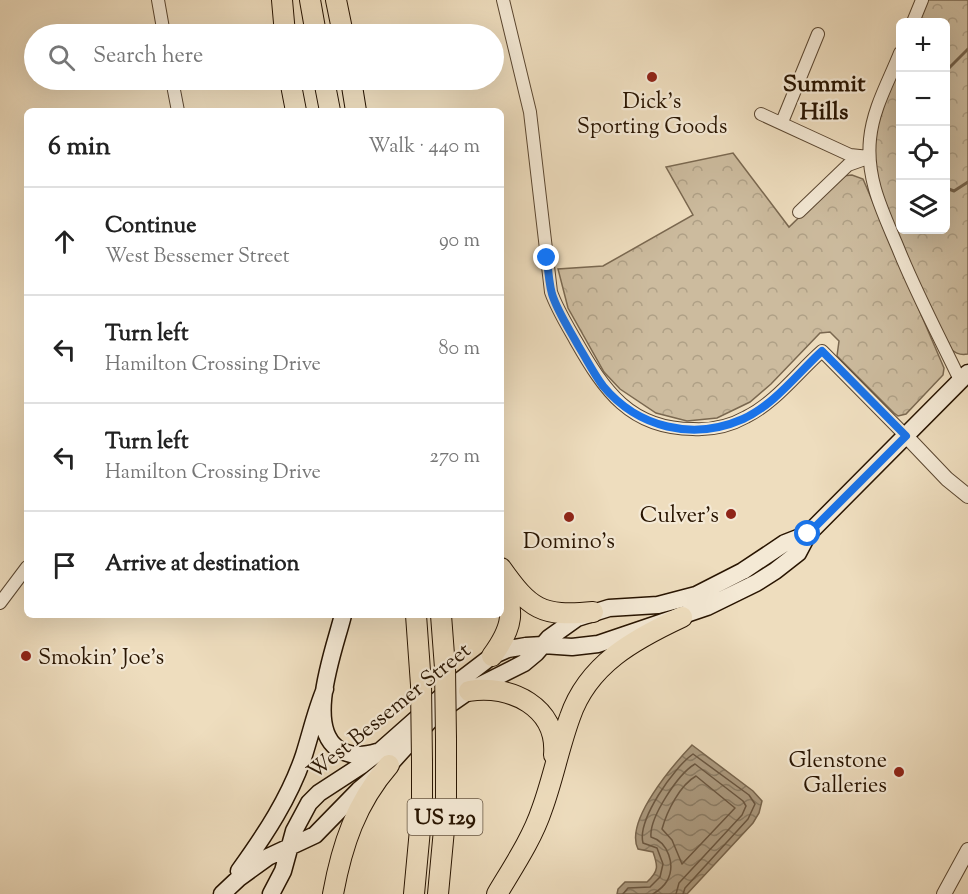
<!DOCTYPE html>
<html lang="en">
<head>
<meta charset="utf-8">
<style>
	body { margin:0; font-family:"Sorts Mill Goudy",serif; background:#f6f6f6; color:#222 }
	.controls { position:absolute; right:18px; top:18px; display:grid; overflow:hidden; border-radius:9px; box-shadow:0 6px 24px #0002 }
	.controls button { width:54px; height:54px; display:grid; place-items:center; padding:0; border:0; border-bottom:2px solid #e0e0e0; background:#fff; color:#222; font:30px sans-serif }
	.stop { position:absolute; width:18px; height:18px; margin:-14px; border:4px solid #1a73e8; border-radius:50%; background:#fff }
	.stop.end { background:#1a73e8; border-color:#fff; box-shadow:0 2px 6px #0008 }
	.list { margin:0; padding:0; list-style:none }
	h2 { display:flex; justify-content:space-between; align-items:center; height:78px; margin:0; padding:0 24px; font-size:26px }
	h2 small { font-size:20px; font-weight:400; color:#767676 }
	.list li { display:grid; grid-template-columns:39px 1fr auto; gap:18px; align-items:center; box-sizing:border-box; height:108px; padding:0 24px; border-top:2px solid #e0e0e0 }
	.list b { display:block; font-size:22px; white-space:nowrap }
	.list p { margin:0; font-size:20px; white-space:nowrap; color:#767676 }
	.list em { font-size:20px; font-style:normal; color:#767676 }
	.icon { flex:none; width:33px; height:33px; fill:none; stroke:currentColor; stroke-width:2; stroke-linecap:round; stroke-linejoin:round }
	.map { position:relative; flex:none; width:968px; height:894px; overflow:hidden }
	.search { position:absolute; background:#fff; box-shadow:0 6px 24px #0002; left:24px; top:24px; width:480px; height:66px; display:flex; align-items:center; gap:15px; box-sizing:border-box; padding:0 21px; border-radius:33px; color:#767676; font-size:22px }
	.panel { position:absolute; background:#fff; box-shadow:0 6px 24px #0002; left:24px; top:108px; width:480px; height:510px; border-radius:9px }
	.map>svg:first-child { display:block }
</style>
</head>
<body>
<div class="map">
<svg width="968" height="894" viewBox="0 0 968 894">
	<defs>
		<pattern id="forest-crowns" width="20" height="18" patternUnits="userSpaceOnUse" patternTransform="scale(1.5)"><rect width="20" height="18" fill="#ccbb9e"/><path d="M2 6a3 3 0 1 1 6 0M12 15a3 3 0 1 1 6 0" fill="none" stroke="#afa086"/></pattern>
		<pattern id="water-waves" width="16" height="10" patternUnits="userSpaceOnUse" patternTransform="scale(1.5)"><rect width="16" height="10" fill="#ab997e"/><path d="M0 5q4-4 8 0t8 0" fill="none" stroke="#8b7c65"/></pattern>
	</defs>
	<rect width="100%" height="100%" fill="#eeddbe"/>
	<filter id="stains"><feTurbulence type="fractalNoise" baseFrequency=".00333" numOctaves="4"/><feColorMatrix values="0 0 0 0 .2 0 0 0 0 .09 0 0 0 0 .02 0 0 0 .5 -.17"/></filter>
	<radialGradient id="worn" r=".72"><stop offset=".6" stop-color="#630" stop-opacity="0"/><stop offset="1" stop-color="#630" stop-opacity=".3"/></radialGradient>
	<!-- forest -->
	<path fill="url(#forest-crowns)" stroke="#7a6850" stroke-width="1.5" d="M925,0H968V354C959,356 954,352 948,347L872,182L870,147L900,53V230H946V22H914Z
		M733,153L789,227L842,176L852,175L863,179L944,368L943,375L906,414L898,416L894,413L837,356L839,341L830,332L820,333L771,384L750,402L717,418L687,421L656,413L620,389L604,372L568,308L558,269L603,266L693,215L666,167Z"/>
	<!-- water -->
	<path fill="url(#water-waves)" stroke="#77644c" stroke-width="1.5" d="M692,745L753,791L762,801L759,813L753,823L687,894H617L618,889L625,882H647C659,871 658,866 653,852L638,849C624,821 674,764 692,745Z"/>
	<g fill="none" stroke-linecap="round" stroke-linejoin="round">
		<!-- shore -->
		<path stroke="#6a5640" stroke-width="1.5" d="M696,776L735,808L682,864L672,840L662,829C667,811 680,785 696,776Z
			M623,894L628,888L650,887L660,877L663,864L657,848L643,843C637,820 674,767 693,754L749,795L755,804L748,819L685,888L683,894
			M653,894C658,891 664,886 667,881C676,865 668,842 651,837C649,818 678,774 695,764L743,801L746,806L742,815L679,883L676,894"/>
		<!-- stream -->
		<path stroke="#77644c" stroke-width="3" d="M946,71L968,49
			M946,188L954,191L968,182"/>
		<!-- minor casing -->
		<g stroke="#5a4630" stroke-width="14">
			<path id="minor" d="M158,0L164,34
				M503,0L530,112L551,292C557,309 567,325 576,341C604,390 630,429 693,429C711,430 730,426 746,417C776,402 797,373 822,351L906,436
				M913,22L922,0
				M900,53C889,81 873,108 870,139C866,180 883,212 898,248C916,293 939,336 960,380
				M172,80L178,111
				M761,114L850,155L869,157
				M782,122L818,34
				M799,212L848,165L865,159
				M0,603L27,567"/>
		</g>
		<!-- tertiary casing -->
		<g stroke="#5a4630" stroke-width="16">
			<path id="tertiary" d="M906,436L947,479L968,496
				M944,894L968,850"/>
		</g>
		<!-- secondary casing -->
		<g stroke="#281401" stroke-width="19">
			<path id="secondary" d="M343,615C335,648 305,724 337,748C350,757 363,756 377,752
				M239,871C265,835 290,797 304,755C311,733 316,710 325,689
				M222,894L239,878L268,857L315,835L359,790L389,765L429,721L446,707L469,691L524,663L536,653L549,638L577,618L609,608L658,605L696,595L743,571L785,543L808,534
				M271,894L283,871L294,831L309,803L319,793L362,765L380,751L458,682L492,656L508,649L526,646L543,645L572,647L598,644L707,607L756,583L775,571L798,553L808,534L968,373"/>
		</g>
		<!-- trunk casing -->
		<g stroke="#281401" stroke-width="22">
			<path id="trunk" d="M282,0L285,34
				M310,0L316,34
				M336,0L343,34
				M290,80L296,111
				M324,80L330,111
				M351,80L356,111
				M501,568C530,609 541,617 593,612
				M416,615L421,685
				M441,615L445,668
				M492,656C514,626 514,612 503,578
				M469,691C510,684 558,707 554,755
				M333,894C342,845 356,803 389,765
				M414,894L422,808V762
				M438,894L446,808V739
				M497,894C513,867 532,839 542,809C553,779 559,747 570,717C588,664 635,639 682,617"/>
		</g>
		<!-- minor -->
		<use href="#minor" stroke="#f4e9d5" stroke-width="12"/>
		<!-- tertiary -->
		<use href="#tertiary" stroke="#f4e9d5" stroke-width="14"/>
		<!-- secondary -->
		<use href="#secondary" stroke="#f4e9d5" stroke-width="16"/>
		<!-- trunk -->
		<use href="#trunk" stroke="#eeddbe" stroke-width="20"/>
		<!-- trunk-bridge casing -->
		<g stroke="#281401" stroke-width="22" stroke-linecap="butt">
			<path id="trunk-bridge" d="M445,668L446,739
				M421,685L422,762"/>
		</g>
		<!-- trunk-bridge -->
		<use href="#trunk-bridge" stroke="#eeddbe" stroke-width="20"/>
	</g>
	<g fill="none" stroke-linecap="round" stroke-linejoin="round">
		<!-- route -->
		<path stroke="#1a73e8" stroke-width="8" d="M547,258C548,270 549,283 552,294C558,313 570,330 579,347C587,360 594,374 603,386C638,428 693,441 743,419C774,405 797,374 822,351L906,436L808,534"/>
	</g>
	<!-- markers -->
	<g fill="#8f2418" stroke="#f4e9d5" stroke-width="2">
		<circle cx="652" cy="77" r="6"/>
		<circle cx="731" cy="514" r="6"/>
		<circle cx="569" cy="517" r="6"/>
		<circle cx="26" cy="656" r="6"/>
		<circle cx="899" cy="772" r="6"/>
	</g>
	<g text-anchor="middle" stroke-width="4.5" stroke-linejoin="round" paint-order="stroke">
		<!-- shield labels -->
		<rect fill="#f4e9d5" stroke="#655441" stroke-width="1.5" x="407.5" y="799" width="75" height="36" rx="4.5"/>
		<g font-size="21" font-weight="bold" fill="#281401">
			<text x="445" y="824">US 129</text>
		</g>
		<!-- poi labels -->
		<g font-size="22" fill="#281401" stroke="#f4e9d5">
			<text x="652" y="108">Dick's<tspan x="652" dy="25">Sporting Goods</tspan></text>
			<text x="719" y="522" text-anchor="end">Culver's</text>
			<text x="569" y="548">Domino's</text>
			<text x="38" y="664" text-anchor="start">Smokin' Joe's</text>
			<text x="887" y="767" text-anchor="end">Glenstone<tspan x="887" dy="25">Galleries</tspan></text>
		</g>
		<!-- street labels -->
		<g font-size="22" fill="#281401" stroke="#f4e9d5">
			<text transform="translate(388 710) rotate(-39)" y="8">West Bessemer Street</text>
		</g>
		<!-- neighbourhood labels -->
		<g font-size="24" font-weight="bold" fill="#281401" stroke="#f4e9d5">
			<text x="824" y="91">Summit<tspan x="824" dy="28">Hills</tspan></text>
		</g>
	</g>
	<rect width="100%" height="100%" filter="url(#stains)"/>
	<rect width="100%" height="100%" fill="url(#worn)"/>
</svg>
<div class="controls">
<button>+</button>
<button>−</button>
<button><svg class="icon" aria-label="locate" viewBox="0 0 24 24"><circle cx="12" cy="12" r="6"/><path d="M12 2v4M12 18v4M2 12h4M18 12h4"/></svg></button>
<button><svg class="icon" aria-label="layers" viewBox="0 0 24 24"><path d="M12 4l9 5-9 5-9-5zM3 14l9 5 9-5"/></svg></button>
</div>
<div class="stop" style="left:808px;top:534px"></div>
<div class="stop end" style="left:547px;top:258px"></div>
<div class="search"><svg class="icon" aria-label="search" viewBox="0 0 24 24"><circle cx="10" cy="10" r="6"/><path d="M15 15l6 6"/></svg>Search here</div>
<section class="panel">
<h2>6 min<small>Walk · 440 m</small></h2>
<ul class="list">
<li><svg class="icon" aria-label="ahead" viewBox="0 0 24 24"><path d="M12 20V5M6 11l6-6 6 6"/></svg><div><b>Continue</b><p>West Bessemer Street</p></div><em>90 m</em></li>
<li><svg class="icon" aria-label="left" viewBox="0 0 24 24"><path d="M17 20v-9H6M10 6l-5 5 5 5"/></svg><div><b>Turn left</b><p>Hamilton Crossing Drive</p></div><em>80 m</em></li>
<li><svg class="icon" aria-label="left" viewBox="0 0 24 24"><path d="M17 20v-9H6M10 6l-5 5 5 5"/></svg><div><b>Turn left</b><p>Hamilton Crossing Drive</p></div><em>270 m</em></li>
<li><svg class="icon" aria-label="arrive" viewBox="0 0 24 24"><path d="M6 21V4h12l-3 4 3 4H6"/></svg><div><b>Arrive at destination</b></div></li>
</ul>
</section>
</div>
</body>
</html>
